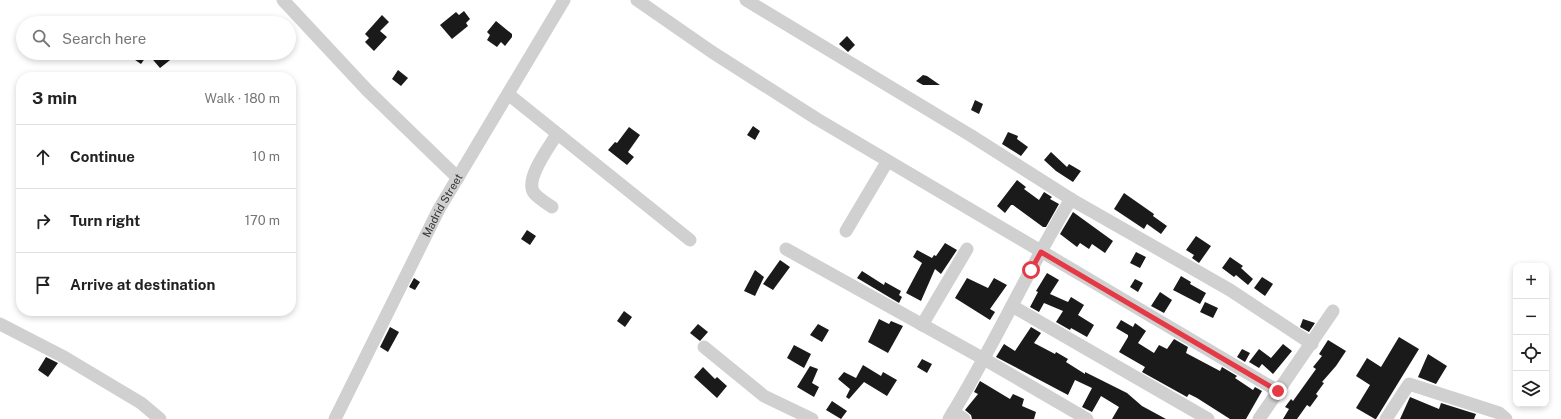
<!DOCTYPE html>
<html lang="en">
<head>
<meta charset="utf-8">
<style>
	body { margin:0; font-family:"Public Sans",sans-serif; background:#f2f2f2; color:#222 }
	.controls { position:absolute; right:12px; bottom:12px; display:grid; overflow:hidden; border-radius:8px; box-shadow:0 2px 6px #0003 }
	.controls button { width:36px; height:36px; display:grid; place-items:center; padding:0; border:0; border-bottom:1px solid #e0e0e0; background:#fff; color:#222; font:20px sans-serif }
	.stop { position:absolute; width:12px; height:12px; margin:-9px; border:3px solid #e63946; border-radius:50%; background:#fff }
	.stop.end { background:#e63946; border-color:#fff; box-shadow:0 1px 4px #0008 }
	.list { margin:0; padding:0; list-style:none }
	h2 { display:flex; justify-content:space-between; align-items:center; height:52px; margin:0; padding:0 16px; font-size:17px }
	h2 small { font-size:13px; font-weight:400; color:#767676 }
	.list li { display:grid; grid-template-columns:26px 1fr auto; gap:12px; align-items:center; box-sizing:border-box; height:64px; padding:0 16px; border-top:1px solid #e0e0e0 }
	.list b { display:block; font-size:15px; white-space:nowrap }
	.list em { font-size:13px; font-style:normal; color:#767676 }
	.icon { flex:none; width:22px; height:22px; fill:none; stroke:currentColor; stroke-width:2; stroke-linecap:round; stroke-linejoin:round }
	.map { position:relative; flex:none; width:1561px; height:419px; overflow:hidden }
	.search { position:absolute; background:#fff; box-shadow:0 2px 6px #0003; left:16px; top:16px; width:280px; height:44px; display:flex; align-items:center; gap:10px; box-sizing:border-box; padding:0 14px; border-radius:22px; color:#767676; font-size:15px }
	.panel { position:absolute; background:#fff; box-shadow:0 2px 6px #0003; left:16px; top:72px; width:280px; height:244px; border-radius:16px }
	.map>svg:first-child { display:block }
</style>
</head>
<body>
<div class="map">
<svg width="1561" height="419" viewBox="0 0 1561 419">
	<rect width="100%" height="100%" fill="#fff"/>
	<!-- building -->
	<path fill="#1a1a1a" d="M464,11L470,19L466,23L468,26L452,39L440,25L456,12L459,15Z
		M382,15L389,22L380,31L387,37L374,51L365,42L369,38L365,34Z
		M496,21L512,34V37L505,46L501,42L497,47L487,40L490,35L487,32Z
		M847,36L855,45L848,52L839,44Z
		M125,53H179L160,68L148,54L141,64Z
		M398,70L408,78L401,86L392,79Z
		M923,75L927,76L940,85H923L916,81Z
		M975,100L983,104L979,114L971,110Z
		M753,126L760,131L755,140L747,135Z
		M629,127L640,135L628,152L634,157L627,165L608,150L615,142L617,143Z
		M1008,132L1018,136L1017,139L1028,147L1021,156L1002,144Z
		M1051,152L1067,167L1069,164L1081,171L1073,182L1056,171L1044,160Z
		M1017,180L1026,187L1024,189L1039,200L1044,192L1052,197L1050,199L1059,204L1046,227H1043L1013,205H1011L1005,213L997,206Z
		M1124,193L1154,214L1153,216L1167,226L1161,234L1147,224L1144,229L1114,209Z
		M1073,212L1113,241L1105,253L1092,244L1089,249L1080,243L1077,247L1060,234Z
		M527,230L536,236L530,245L521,239Z
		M1196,236L1211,246L1199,263L1192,258L1194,255L1186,250Z
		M945,243L957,250L941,274L935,269L921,301L906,293L922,263L913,257L917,250L932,258L934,255L936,256Z
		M1136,252L1146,257L1140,268L1130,263Z
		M1230,257L1243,266L1241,268L1253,279L1248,285L1236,275L1234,277L1222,268Z
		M780,260L790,267L773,290L763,284Z
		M755,270L764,277L755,296L744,291Z
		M862,271L884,285L885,282L901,291L899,295L902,297L899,303L857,278Z
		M1047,273L1059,280L1050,294L1068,302L1071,297L1084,305L1078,315L1094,325L1087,337L1071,328L1070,330L1056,322L1063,311L1044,303L1039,312L1030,307L1038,292L1036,291Z
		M1181,276L1191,282L1190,284L1206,293L1200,304L1173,290Z
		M1262,277L1273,284L1265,296L1254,288Z
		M414,278L420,282L415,290L409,287Z
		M967,278L988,288L994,278L1007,285L990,309L995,312L990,320L955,298Z
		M1135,279L1143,283L1138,292L1130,287Z
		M1160,292L1172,300L1164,313L1151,306Z
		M1205,302L1218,308L1213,318L1200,312Z
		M624,311L632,317L625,327L617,321Z
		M879,319L889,324L891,321L903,326L888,353L868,342Z
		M1303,319L1315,323L1309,332L1300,327Z
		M1121,320L1133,327L1135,323L1146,331L1138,343L1154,353L1159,345L1167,349L1174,339L1188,347L1186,353L1220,371L1222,367L1237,376L1235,378L1253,390L1255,387L1262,391L1246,419H1230L1197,398L1189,394L1187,397L1142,372L1145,367L1119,352L1128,337V335L1116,328Z
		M698,324L708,332L700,341L690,333Z
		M818,324L829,330L822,342L810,335Z
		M390,327L399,332L388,352L380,347Z
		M1031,327L1041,333L1034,343L1055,354L1056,352L1068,359L1066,362L1085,374V372L1127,393L1142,406L1166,419H1112L1119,407L1101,396L1092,412L1082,407L1092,388L1075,380L1068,395L996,357L1004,344L1015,351Z
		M1399,337L1419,349L1376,419H1375L1356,408L1370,385L1356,376L1367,358L1381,367Z
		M1328,340L1346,351L1336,366L1322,382L1324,383L1316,394L1318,396L1310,407L1307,405L1297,419H1283L1289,409L1285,407L1291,399L1293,401L1316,369L1313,367L1322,356L1319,354Z
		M1283,344L1292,351L1273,374L1262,364L1259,368L1249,362L1259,349L1271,358Z
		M794,345L811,354L804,368L787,358Z
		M1242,349L1250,353L1245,362L1237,357Z
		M1428,354L1447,366L1436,384L1418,377Z
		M46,357L58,363L48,377L38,370Z
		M922,359L932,364L927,373L917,367Z
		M863,365L881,376L883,372L897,380L887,396L864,382L849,399L846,397L850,389L838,379L844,372L856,378Z
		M810,366L818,369L812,383L819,387L814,397L797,387Z
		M703,367L715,379L717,377L727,386L717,398L694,377Z
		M980,381L1010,399L1013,394L1024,399L1022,406L1036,412L1034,419H972L971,415L965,410L978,394L974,392Z
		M1410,397L1439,409L1441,403L1476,414L1474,419H1400Z
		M832,401L847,411L841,419L826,410Z"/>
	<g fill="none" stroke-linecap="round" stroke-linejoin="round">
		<!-- street -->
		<g stroke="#d0d0d0" stroke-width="13">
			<path d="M283,0L367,90L458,178"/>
			<path d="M637,0L712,52L817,119L1278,391"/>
			<path d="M746,0L970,135L1074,201L1230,290L1312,344"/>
			<path d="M508,94L690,240"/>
			<path d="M552,207C546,203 538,198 534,193C524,179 550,146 557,134"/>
			<path d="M846,231L887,162"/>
			<path d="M786,249L984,359L1087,419"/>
			<path d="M1012,306L1208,419"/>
			<path d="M0,324L64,357L141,403L160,419"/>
			<path d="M922,325L967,249"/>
			<path d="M704,347L764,396L812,419"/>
			<path d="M953,412L964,419"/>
			<path id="s1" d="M335,419L439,209L564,0"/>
			<path d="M949,419C993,348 1027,271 1071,199"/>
			<path d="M1259,419L1333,311"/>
			<path d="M1386,419L1409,384L1499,413L1506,419"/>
		</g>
	</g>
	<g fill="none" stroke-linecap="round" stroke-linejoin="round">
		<!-- route -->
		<path stroke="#e63946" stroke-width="5" d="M1031,270L1041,252L1278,391"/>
	</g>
	<g text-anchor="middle" stroke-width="4" stroke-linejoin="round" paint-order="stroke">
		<!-- street labels -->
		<g font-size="11" fill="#333" stroke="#fff">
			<text dy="4" stroke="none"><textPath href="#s1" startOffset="239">Madrid Street</textPath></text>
		</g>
	</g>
</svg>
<div class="controls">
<button>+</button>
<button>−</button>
<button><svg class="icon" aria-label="locate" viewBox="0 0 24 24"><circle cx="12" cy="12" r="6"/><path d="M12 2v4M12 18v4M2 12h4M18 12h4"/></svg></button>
<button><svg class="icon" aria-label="layers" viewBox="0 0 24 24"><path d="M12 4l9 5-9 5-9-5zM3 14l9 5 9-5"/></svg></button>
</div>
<div class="stop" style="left:1031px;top:270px"></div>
<div class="stop end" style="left:1278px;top:391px"></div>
<div class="search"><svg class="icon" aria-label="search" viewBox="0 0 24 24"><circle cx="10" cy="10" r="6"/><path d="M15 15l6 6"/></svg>Search here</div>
<section class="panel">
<h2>3 min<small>Walk · 180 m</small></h2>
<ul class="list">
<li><svg class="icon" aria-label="ahead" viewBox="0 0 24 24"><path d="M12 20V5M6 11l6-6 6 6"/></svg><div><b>Continue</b></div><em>10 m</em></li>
<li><svg class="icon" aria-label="right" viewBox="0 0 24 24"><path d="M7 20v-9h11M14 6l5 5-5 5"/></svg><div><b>Turn right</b></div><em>170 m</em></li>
<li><svg class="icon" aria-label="arrive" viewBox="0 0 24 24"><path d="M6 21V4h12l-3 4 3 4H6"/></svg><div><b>Arrive at destination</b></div></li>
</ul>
</section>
</div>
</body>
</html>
